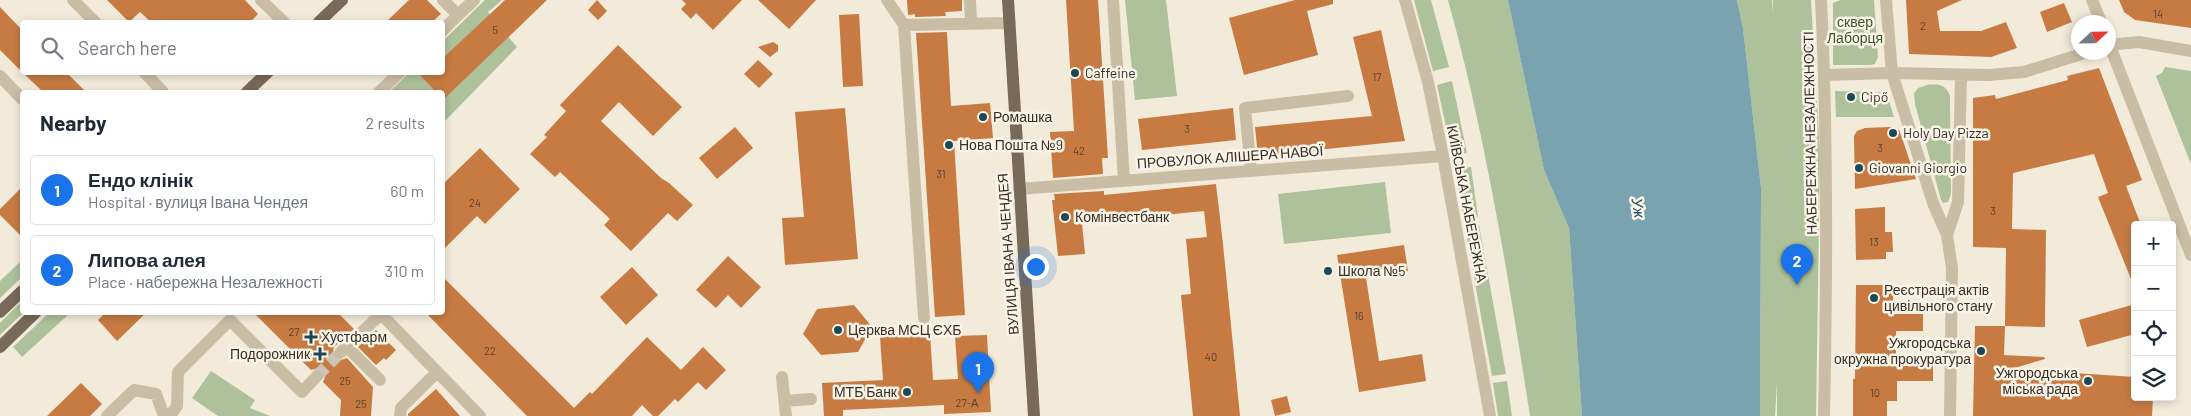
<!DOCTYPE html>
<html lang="en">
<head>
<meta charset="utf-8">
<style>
	body { margin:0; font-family:Barlow,sans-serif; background:#f6f6f7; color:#1f2937 }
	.controls { position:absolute; right:15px; bottom:15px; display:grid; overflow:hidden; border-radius:5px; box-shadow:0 2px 8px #0003 }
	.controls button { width:45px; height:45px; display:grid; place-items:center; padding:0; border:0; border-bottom:1px solid #e0e1e3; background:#fff; color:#1f2937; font:25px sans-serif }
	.compass { position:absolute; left:2071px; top:15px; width:45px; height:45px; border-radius:50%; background:#fff; box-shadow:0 2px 8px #0003; rotate:68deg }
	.you { position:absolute; left:1035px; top:266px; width:18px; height:18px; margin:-12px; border:4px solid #fff; border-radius:50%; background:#1a73e8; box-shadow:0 0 0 8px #1a73e833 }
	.badge { display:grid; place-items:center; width:32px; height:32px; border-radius:50%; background:#1a73e8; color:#fff; font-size:16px; font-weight:700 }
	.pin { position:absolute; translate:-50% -41px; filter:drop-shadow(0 1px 2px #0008) }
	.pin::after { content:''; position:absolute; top:26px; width:18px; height:15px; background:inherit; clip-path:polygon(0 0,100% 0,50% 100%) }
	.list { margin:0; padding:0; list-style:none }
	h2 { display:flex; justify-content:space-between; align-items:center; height:65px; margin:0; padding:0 20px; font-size:21px }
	h2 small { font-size:16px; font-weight:400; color:#747a83 }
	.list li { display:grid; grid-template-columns:32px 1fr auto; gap:15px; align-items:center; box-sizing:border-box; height:70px; margin:0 10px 10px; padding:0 10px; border:1px solid #e0e1e3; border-radius:5px }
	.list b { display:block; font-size:19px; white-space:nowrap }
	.list p { margin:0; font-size:16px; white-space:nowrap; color:#747a83 }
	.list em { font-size:16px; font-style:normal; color:#747a83 }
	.icon { flex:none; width:28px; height:28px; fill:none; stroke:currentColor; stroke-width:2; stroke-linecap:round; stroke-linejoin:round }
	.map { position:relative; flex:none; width:2191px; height:416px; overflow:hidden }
	.search { position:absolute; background:#fff; box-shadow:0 2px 8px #0003; left:20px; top:20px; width:425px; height:55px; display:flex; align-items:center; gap:12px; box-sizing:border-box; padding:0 18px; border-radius:5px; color:#747a83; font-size:19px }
	.panel { position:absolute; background:#fff; box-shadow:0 2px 8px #0003; left:20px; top:90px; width:425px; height:225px; border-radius:5px }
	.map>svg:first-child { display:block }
</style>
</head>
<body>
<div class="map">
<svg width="2191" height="416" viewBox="0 0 2191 416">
	<rect width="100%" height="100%" fill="#f2ebda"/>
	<!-- green -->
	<path fill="#adc19a" d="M485,0H502L488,12L517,47L443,123L442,92H389L409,73L442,72L443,41Z
		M1125,0H1166L1177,96L1135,100Z
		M1414,0H1431L1449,67L1433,71Z
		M1448,0H1508L1544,170L1569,228L1582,416H1530C1508,276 1486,137 1448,0Z
		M1737,0H1772L1773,14V0H1811L1820,154L1816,416H1777V382L1775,416H1760L1761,188L1743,28Z
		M1841,0H1874L1878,57L1875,64L1870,65H1833V3Z
		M2165,67L2191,71V164L2156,76L2162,73Z
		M1452,81L1467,153L1452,155L1437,85Z
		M1927,85C1938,84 1946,84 1950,96L1951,194L1948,202L1943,203L1941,200L1915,104L1914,93L1918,88Z
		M1835,91L1880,92L1888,98L1894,117H1836Z
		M1471,167L1478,217L1464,220L1455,169Z
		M1385,182L1391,233L1284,244L1278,194Z
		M1479,225L1506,374L1492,376L1465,228Z
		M21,261L22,277L0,298V281Z
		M22,301L23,313L0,335V323Z
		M50,312L70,313L22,357L13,347Z
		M211,371L255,400L250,408L270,416H218L192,398Z
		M1507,381L1512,416H1498L1493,383Z"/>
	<!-- water -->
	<path fill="#79a3af" d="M1508,0H1737L1743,28L1761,188L1760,416H1582L1569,228L1544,170Z"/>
	<!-- building -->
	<path fill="#c77b43" d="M107,0H245L258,14L250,22H151L140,12L129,22Z
		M409,0H427L441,14L432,22H386Z
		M505,0H547L443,100L442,92H436L417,72H442V59Z
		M597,0L607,11L598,20L588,10Z
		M682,0H742L713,30L696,13L691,19L681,9L686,4Z
		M758,0H816L789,29Z
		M907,0H962V11L945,12L946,16L915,17V14L908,15Z
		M1066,0H1098L1108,158H1102L1103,174L1053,178L1050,132L1074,131Z
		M1295,0H1333V4L1307,11L1318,55L1244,75L1229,18Z
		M1906,0H1962L1937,11L1940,31H1981L2006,22L2017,48L1991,57L1909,54Z
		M2119,0H2191V28L2135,20L2124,12Z
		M2064,3L2072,22L2047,32L2040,12Z
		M0,7L22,30V72L0,50Z
		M859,14L863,86L843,87L839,15Z
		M1381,30L1405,141L1258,156L1255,127L1372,116L1353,37Z
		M947,32L951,106L990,103L993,138L954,141L965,315L935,317L916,33Z
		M773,42L778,45V51L770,57L758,47Z
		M618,45L682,107L653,136L619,102L601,121L661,178L669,183L693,205L677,221L668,213L631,251L604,225L610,219L560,172L555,177L530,154L547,137L544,135L566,111L560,105Z
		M758,60L773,74L759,88L744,74Z
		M2099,68L2142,180L2126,186L2141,225H2135V289L2098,197L2108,193L2094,154L2013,173L2012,229L2046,230L2045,327L2005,326L2006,248L1973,247V98L1995,95L1996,99L2068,80L2067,76Z
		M22,72H66L86,92H43Z
		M845,108L858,259L785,265L782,218L804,217L795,112Z
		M1233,108L1236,140L1142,150L1138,119Z
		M735,127L753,148L717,179L699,158Z
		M1890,127L1899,130L1901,135L1916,179L1855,189L1854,136L1857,131L1865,128Z
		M480,148L520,189L485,224L477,216L442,251V185Z
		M1216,184L1223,244L1240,416H1193L1181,295L1191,294L1186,239L1207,237L1204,211L1082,223L1085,254L1058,256L1052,200H1055L1054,194L1104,191V195Z
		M22,187V237L0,215V209Z
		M1885,207V232H1892L1893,252H1886V259L1856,260L1855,209Z
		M1404,245L1408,271L1366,278L1379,361L1422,354L1426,381L1359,392L1337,255Z
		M728,256L761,287L741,308L728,295L716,308L696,290Z
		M632,267L658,295L626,325L600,297Z
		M442,276L574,408L590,392L592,394L647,337L681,370L703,347L726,370L706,390L698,382L678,402L675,399L658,416H653L642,405L632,416H527L425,312H442Z
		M1856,285H1886V290H1893V314H1923V331H1896V366H1933V381H1897V401H1887V416H1853V379H1855Z
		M2135,304V334L2087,347L2079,320Z
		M854,305L872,327L858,352L821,355L803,334L817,309Z
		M106,312H147L117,341L98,320Z
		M253,312H337L354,329L334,347L332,355L338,361L347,358L373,387L371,416H340L341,400L323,382L325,377L323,370L318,368L311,370Z
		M1975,326H2005L2004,355L2044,357L2045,359L2011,369L2135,377V397H2153L2152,416H1973Z
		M376,330L396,350L386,360L384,358L376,365L358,347Z
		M930,333L933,380L958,379L955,336L987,335L991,412L944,414V405L843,410V416H824L822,383L883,380L880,337Z
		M81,383L102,404L90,416H47Z
		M436,389L460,416H408V414Z
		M1287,396L1291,412L1275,416L1271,400Z"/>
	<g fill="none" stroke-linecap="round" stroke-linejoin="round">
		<!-- minor-tunnel -->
		<path stroke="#ccc5b6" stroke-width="12" stroke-dasharray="12 6" stroke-linecap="butt" d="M317,376L340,353"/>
		<!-- minor -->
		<path stroke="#cabda6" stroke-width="12" d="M73,0L95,22
			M261,0L284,22
			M887,0L904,25L1010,23
			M970,0L971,23
			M1113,0L1124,181
			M1405,0L1428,82L1443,156L1490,416
			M1821,0C1828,139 1827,277 1824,416
			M2092,0L2101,22
			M458,15L474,0
			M904,25L924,318
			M442,31L458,15L443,0
			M2108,41L2191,255
			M2108,45L2139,42L2191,51
			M144,72L163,92
			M1825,75L1892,73L1886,0
			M0,76L22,99
			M379,92L400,72
			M1251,171L1245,108L1348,96
			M1019,189L1443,156
			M1947,235L1958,202L1961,75
			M379,312L480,416
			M347,347L380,380
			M340,353L381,314
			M782,377L786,416
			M785,401L811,399
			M107,416L134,390L156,394L164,416
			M170,416L177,406L178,372L230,320L302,392L317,376
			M400,416L401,408L437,372
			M1950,416L1952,268L1947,235L1933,203L1892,73L1989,75L2024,72L2088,52"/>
		<!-- major -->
		<path stroke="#786958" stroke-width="12" d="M1008,0L1034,416
			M319,22L342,0
			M247,92L268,72
			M0,312L22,291
			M0,347L36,312"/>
	</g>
	<!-- markers -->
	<g fill="#1c4958" stroke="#f9f4e7" stroke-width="2">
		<circle cx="1075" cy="73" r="5"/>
		<circle cx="1851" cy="97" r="5"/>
		<circle cx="983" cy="117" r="5"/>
		<circle cx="1893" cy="133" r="5"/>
		<circle cx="949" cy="145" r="5"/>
		<circle cx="1859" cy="168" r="5"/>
		<circle cx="1065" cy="217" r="5"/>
		<circle cx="1328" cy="271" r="5"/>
		<circle cx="1874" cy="298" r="5"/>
		<circle cx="838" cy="330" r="5"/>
		<path d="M308.5 329.5h5v5h5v5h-5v5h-5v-5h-5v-5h5z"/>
		<circle cx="1981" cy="351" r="5"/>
		<path d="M317.5 346.5h5v5h5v5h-5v5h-5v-5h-5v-5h5z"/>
		<circle cx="2088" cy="381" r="5"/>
		<circle cx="907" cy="392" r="5"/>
	</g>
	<g text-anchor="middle" stroke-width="5" stroke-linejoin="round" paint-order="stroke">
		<!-- number labels -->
		<g font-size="11" fill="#5a422e">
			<text x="2158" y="18">14</text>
			<text x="1923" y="30">2</text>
			<text x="495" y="34">5</text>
			<text x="1377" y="81">17</text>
			<text x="1187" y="133">3</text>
			<text x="1880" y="152">3</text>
			<text x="1079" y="155">42</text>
			<text x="941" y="178">31</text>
			<text x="475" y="207">24</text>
			<text x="1993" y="215">3</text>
			<text x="1874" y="246">13</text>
			<text x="1359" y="320">16</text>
			<text x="294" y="336">27</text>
			<text x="490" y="355">22</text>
			<text x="1211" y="361">40</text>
			<text x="345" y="385">25</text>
			<text x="1875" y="397">10</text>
			<text x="967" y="407">27-А</text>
			<text x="361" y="408">25</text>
		</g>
		<!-- park labels -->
		<g font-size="14" fill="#3d542b" stroke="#f9f4e7">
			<text x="1855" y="27">сквер<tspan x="1855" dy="16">Лаборця</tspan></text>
		</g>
		<!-- poi labels -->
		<g font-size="14" fill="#362f27" stroke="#f9f4e7" text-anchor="start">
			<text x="1085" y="78">Caffeine</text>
			<text x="1861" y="102">Cipő</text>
			<text x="993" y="122">Ромашка</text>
			<text x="1903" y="138">Holy Day Pizza</text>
			<text x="959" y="150">Нова Пошта №9</text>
			<text x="1869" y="173">Giovanni Giorgio</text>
			<text x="1075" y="222">Комінвестбанк</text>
			<text x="1338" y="276">Школа №5</text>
			<text x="1884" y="295">Реєстрація актів<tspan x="1884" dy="16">цивільного стану</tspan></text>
			<text x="848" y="335">Церква МСЦ ЄХБ</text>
			<text x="321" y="342">Хустфарм</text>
			<text x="1971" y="348" text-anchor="end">Ужгородська<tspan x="1971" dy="16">окружна прокуратура</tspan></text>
			<text x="310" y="359" text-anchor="end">Подорожник</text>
			<text x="2078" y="378" text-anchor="end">Ужгородська<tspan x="2078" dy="16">міська рада</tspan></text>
			<text x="897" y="397" text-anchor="end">МТБ Банк</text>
		</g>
		<!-- street labels -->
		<g font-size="14" fill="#362f27" stroke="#f9f4e7">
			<text transform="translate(1810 133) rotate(-91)" y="5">НАБЕРЕЖНА НЕЗАЛЕЖНОСТІ</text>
			<text transform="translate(1230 157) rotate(-4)" y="5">ПРОВУЛОК АЛІШЕРА НАВОЇ</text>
			<text transform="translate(1467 204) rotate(79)" y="5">КИЇВСЬКА НАБЕРЕЖНА</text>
			<text transform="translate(1008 254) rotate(-94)" y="5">ВУЛИЦЯ ІВАНА ЧЕНДЕЯ</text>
		</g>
		<!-- water labels -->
		<g font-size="15" font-style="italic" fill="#1c4958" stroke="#f9f4e7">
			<text transform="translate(1638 208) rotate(81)" y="5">Уж</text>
		</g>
	</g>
</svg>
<div class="controls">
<button>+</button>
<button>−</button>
<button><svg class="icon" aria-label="locate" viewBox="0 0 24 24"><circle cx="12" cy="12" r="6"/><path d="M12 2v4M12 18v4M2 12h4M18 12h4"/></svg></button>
<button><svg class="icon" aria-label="layers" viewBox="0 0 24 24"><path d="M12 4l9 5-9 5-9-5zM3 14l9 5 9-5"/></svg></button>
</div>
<svg class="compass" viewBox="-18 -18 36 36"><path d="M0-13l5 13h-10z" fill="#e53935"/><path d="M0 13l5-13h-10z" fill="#747a83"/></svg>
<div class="you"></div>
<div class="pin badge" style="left:978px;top:393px">1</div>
<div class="pin badge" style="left:1797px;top:285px">2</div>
<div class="search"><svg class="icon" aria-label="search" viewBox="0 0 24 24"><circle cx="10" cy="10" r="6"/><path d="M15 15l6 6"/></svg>Search here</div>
<section class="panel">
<h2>Nearby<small>2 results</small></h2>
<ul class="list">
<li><span class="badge">1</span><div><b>Ендо клінік</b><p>Hospital · вулиця Івана Чендея</p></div><em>60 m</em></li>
<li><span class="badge">2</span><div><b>Липова алея</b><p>Place · набережна Незалежності</p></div><em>310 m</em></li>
</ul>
</section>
</div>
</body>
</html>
